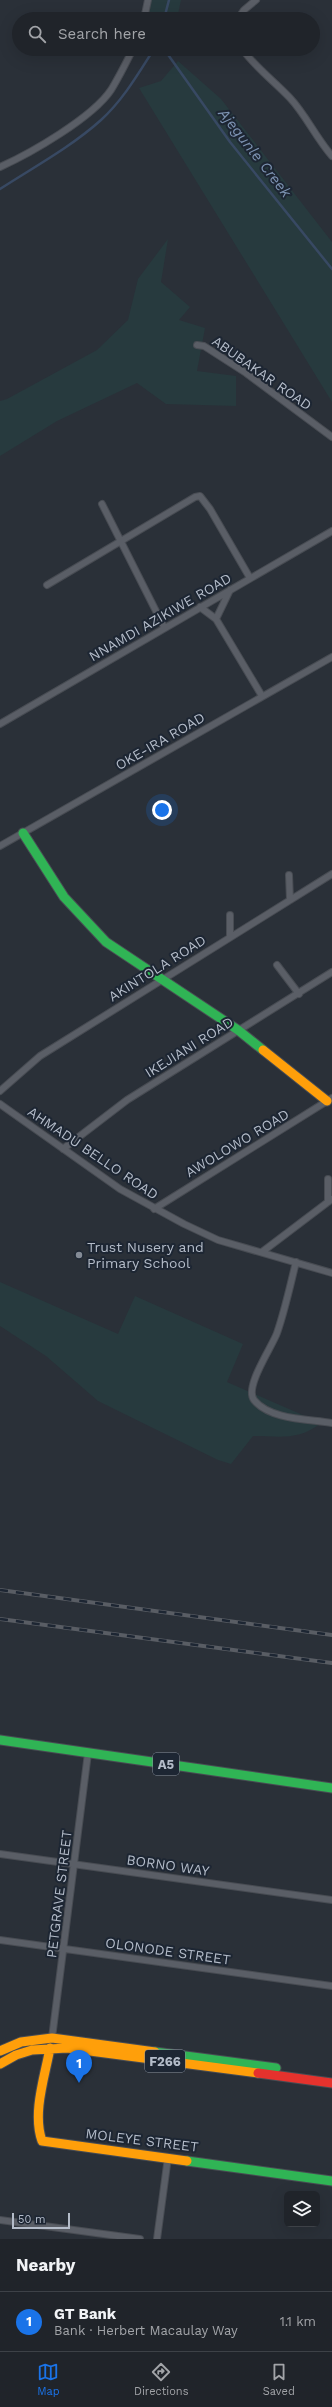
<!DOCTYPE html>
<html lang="en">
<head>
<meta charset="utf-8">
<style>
	body { margin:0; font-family:"Work Sans",sans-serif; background:#2d3036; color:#f1f3f6 }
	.controls { position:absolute; right:12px; bottom:12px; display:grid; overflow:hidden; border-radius:6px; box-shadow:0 4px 16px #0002 }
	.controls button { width:36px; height:36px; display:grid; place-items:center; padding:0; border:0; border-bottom:1px solid #3d4147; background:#20242a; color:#f1f3f6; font:20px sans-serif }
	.scale { position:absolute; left:12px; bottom:10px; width:58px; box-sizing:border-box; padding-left:4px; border:2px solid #b4bcc9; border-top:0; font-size:11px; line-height:14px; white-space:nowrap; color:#b4bcc9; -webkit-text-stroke:3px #1d2633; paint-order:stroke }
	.you { position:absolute; left:162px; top:810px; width:14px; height:14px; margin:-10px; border:3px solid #fff; border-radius:50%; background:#1a73e8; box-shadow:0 0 0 6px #1a73e833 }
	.badge { display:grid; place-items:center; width:26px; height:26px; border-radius:50%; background:#1a73e8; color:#fff; font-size:13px; font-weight:700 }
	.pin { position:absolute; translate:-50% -33px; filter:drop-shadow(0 1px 2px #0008) }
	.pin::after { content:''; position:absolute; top:21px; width:14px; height:12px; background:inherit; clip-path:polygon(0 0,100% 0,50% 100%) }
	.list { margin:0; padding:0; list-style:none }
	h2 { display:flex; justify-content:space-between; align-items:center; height:52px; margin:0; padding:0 16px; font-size:17px }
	h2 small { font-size:13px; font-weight:400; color:#a2a4a8 }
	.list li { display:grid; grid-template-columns:26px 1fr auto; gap:12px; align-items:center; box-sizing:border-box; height:60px; padding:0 16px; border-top:1px solid #3d4147 }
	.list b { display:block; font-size:15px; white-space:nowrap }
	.list p { margin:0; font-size:13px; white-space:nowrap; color:#a2a4a8 }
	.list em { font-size:13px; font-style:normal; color:#a2a4a8 }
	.icon { flex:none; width:22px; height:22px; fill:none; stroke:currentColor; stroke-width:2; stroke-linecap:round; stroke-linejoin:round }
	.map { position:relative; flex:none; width:332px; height:2239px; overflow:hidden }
	.search { position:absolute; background:#20242a; box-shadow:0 4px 16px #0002; left:12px; right:12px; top:12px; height:44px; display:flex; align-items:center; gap:10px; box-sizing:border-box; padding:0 14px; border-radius:22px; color:#a2a4a8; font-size:15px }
	.sheet { height:112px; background:#20242a }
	nav { display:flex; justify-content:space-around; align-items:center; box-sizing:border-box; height:56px; border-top:1px solid #3d4147; background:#20242a; font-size:11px; color:#a2a4a8 }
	nav a { display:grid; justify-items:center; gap:2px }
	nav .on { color:#1a73e8 }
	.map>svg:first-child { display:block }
</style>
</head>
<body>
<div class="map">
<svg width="332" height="2239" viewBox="0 0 332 2239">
	<rect width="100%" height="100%" fill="#2a3038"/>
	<!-- green -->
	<path fill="#273a3e" d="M150,0H181L177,19H147Z
		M178,61L221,99L332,242V402L139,88L161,81Z
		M168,239L161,282L190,307L179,320L205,328L197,371L236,376V406L166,404L137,383L57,421L0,456V401L7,399L97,350L128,320L138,279Z
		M0,1282L118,1334L135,1296L243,1344L227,1382L321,1423C298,1441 280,1436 253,1436L231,1464L218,1460L98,1401L46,1356L0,1326Z"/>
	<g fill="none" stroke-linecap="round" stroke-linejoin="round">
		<!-- stream -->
		<path stroke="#384963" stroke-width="2.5" d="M164,19L169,0
			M164,49L230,142L332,269
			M0,189C34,167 71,147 101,120C123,100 138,74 154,49"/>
		<!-- street casing -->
		<g stroke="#484c53" stroke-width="8">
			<path id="street" d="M144,19L148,0
				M238,19L244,10L256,0
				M242,49C256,68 274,81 290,98C306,115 316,138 332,156
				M0,167C31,153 92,118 111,90C119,77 126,63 133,49
				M197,345L204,346L246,373L332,437
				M102,504L164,627
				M47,585L195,497L200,496L210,509L250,578
				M200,607L216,619L262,696
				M216,619L230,590
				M0,724L332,531
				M0,846L332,657
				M289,875L290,900
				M230,937V915
				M277,965L299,994
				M0,1091L40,1056L332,874
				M0,1104L120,1189L184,1224L218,1240L332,1273
				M63,1149L127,1100L332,972
				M328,1202V1179
				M154,1209L332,1098
				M262,1252L332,1199
				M296,1262C290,1286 285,1310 277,1333C272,1347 244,1387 254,1400C270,1420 309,1419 332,1423
				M0,1854L332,1900
				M0,1940L332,1986
				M52,2038L88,1753
				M0,2220L140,2239
				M157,2239L168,2157"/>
		</g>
		<!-- fast casing -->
		<g stroke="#484c53" stroke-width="11">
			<path id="fast" d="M23,833L64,897L106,942L238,1030L263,1050
				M0,1740L332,1788
				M155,2052L276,2068
				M187,2161L332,2181"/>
		</g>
		<!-- slow casing -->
		<g stroke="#484c53" stroke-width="11">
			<path id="slow" d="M263,1050L327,1101
				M50,2048C45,2076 32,2113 42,2141L187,2161
				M0,2051L21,2042L52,2038L155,2052
				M0,2064L16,2055L32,2050L67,2048L258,2073"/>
		</g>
		<!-- jam casing -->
		<g stroke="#484c53" stroke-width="11">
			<path id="jam" d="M258,2073L332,2083"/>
		</g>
		<!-- street -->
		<use href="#street" stroke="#5a5e66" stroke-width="6"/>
		<!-- fast -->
		<use href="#fast" stroke="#30b455" stroke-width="9"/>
		<!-- slow -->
		<use href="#slow" stroke="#ff9f0a" stroke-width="9"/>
		<!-- jam -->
		<use href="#jam" stroke="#e5322d" stroke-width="9"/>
		<!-- rail casing -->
		<g stroke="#595d64" stroke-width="4">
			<path id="rail" d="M0,1590L332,1635
				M0,1619L332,1663"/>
		</g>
		<!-- rail -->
		<use href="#rail" stroke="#1d2633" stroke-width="2.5" stroke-dasharray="8" stroke-linecap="butt"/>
	</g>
	<!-- markers -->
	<circle fill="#848b96" stroke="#1d2633" stroke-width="1.5" cx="79" cy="1255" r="4"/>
	<g text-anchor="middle" stroke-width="4" stroke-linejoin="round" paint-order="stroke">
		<!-- shield labels -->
		<g fill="#1d2633" stroke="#878f9c" stroke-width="1">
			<rect x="153" y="1753" width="26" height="22" rx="3"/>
			<rect x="145" y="2050" width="40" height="22" rx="3"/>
		</g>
		<g font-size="13" font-weight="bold" fill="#b4bcc9">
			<text x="166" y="1769">A5</text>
			<text x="165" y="2066">F266</text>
		</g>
		<!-- street labels -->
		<g font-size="14" fill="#b4bcc9" stroke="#1d2633">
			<text transform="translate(262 373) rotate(35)" y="5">ABUBAKAR ROAD</text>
			<text transform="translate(160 617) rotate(-30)" y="5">NNAMDI AZIKIWE ROAD</text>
			<text transform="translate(160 741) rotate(-30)" y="5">OKE-IRA ROAD</text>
			<text transform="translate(157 968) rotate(-32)" y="5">AKINTOLA ROAD</text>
			<text transform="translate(189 1047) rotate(-32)" y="5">IKEJIANI ROAD</text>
			<text transform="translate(237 1143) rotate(-31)" y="5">AWOLOWO ROAD</text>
			<text transform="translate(93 1153) rotate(34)" y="5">AHMADU BELLO ROAD</text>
			<text transform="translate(168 1865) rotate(8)" y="5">BORNO WAY</text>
			<text transform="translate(59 1894) rotate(-83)" y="5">PETGRAVE STREET</text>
			<text transform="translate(168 1951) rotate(8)" y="5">OLONODE STREET</text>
			<text transform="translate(142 2140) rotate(7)" y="5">MOLEYE STREET</text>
		</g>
		<!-- poi labels -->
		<g font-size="14" fill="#b4bcc9" stroke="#1d2633" text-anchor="start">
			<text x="87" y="1252">Trust Nusery and<tspan x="87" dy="16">Primary School</tspan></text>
		</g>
		<!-- water labels -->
		<g font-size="15" font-style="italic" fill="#7c92b1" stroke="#1d2633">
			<text transform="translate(255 153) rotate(52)" y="5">Ajegunle Creek</text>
		</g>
	</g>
</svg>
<div class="controls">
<button><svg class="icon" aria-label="layers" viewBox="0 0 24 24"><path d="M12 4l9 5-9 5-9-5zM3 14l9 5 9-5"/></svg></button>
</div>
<div class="scale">50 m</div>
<div class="you"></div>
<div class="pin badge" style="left:79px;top:2083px">1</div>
<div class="search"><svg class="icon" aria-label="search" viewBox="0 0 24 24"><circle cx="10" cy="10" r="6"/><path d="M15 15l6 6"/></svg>Search here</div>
</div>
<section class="sheet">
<h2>Nearby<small></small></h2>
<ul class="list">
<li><span class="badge">1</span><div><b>GT Bank</b><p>Bank · Herbert Macaulay Way</p></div><em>1.1 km</em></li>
</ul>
</section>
<nav>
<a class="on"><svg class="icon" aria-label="map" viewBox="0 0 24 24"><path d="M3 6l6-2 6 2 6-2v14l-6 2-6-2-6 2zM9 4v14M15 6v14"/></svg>Map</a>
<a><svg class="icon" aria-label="directions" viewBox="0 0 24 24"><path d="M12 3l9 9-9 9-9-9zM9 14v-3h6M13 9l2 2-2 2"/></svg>Directions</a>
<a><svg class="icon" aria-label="saved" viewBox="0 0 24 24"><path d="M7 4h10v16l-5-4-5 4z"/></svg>Saved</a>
</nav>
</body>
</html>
